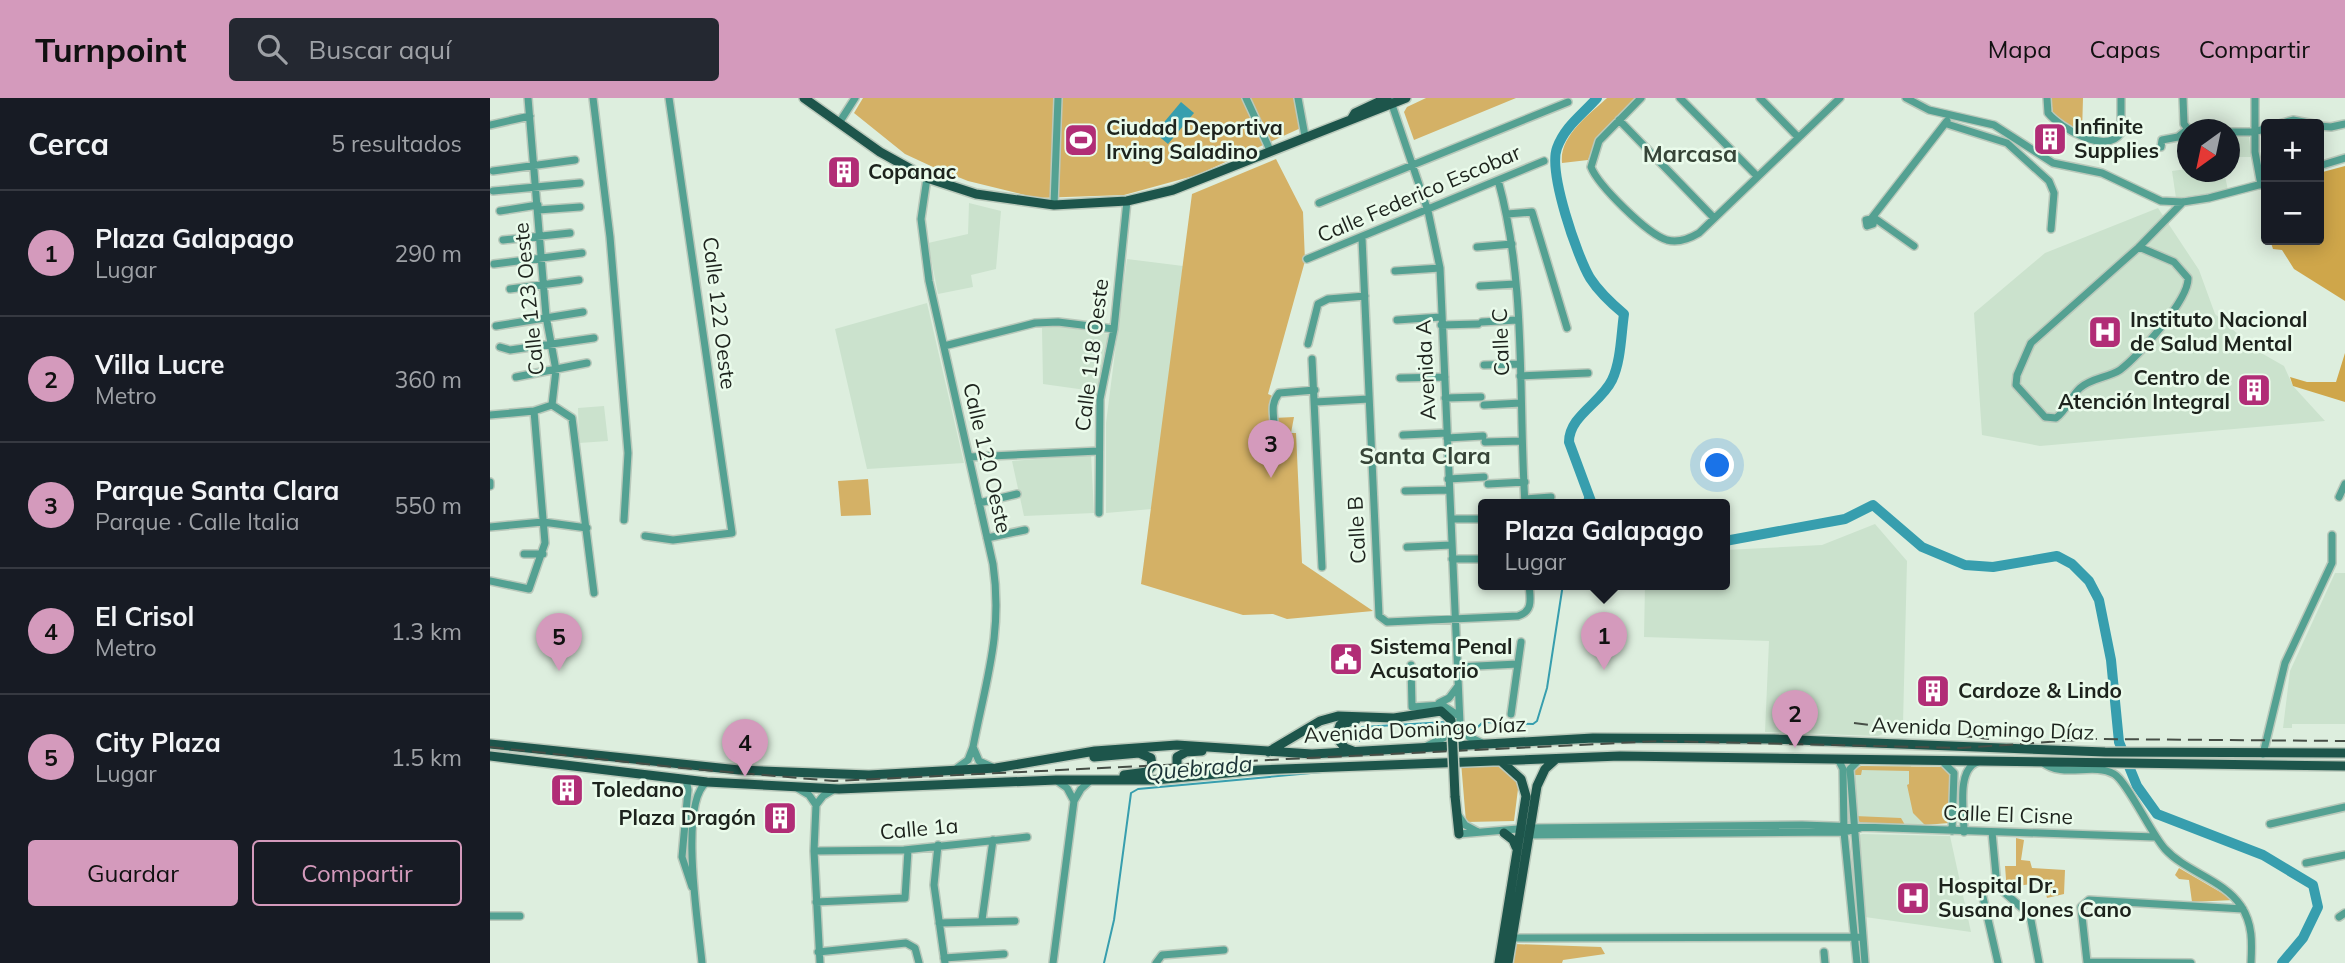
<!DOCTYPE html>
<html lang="es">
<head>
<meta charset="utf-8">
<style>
	body { margin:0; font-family:Mulish,sans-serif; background:#242831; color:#f1f3f6 }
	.controls { position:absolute; right:21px; top:21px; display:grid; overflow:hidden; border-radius:7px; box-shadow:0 4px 18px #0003 }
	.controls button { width:63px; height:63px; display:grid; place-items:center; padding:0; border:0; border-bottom:2px solid #363941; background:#171b24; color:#f1f3f6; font:35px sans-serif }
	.compass { position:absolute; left:1687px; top:21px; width:63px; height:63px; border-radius:50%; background:#171b24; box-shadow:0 4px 18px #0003; rotate:213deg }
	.you { position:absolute; left:1228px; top:368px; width:24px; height:24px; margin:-18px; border:5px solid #fff; border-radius:50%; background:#1a73e8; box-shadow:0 0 0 10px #1a73e833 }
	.badge { display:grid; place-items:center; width:46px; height:46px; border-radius:50%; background:#d49abc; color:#111; font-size:23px; font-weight:700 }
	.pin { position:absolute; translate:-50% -58px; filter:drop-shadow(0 2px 4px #0008) }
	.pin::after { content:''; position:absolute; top:37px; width:24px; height:21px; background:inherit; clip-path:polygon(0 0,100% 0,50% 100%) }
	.popup { position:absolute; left:988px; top:401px; width:252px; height:91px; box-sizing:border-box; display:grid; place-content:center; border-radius:7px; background:#171b24; filter:drop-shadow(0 2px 5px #0005); font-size:23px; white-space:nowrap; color:#9ea1a6 }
	.popup b { font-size:26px; color:#f1f3f6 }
	.popup::after { content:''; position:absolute; left:50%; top:100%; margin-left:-14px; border:14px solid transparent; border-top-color:#171b24 }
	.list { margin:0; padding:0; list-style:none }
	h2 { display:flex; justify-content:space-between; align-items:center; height:91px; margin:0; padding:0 28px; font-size:30px }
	h2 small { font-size:23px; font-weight:400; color:#9ea1a6 }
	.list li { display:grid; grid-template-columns:46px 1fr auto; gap:21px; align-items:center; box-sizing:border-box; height:126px; padding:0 28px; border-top:2px solid #363941 }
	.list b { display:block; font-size:26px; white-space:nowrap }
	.list p { margin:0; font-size:23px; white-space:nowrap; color:#9ea1a6 }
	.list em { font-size:23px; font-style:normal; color:#9ea1a6 }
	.actions { display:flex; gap:14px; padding:21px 28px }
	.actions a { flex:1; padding:16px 0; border:2px solid #d49abc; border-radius:7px; text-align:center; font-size:24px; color:#d49abc }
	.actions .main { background:#d49abc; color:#111 }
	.icon { flex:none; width:38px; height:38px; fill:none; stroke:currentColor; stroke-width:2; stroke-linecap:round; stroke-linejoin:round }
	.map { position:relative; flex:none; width:1855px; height:865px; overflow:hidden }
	header { display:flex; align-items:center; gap:42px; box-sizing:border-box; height:98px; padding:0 35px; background:#d49abc; color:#111 }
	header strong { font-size:33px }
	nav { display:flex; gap:38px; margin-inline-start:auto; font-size:24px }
	.search { width:490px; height:63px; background:#242831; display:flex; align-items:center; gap:18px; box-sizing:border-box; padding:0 24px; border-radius:7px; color:#9ea1a6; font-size:26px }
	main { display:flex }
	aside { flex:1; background:#171b24 }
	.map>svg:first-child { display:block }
</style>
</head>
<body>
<header>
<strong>Turnpoint</strong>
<div class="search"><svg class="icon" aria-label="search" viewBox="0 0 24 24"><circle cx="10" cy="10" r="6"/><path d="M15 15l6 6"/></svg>Buscar aquí</div>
<nav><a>Mapa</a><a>Capas</a><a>Compartir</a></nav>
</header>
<main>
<aside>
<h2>Cerca<small>5 resultados</small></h2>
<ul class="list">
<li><span class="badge">1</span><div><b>Plaza Galapago</b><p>Lugar</p></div><em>290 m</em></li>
<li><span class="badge">2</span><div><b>Villa Lucre</b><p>Metro</p></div><em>360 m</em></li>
<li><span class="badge">3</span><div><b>Parque Santa Clara</b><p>Parque · Calle Italia</p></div><em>550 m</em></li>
<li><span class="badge">4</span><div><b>El Crisol</b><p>Metro</p></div><em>1.3 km</em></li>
<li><span class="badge">5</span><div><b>City Plaza</b><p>Lugar</p></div><em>1.5 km</em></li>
</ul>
<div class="actions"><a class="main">Guardar</a><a>Compartir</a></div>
</aside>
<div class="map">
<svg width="1855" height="865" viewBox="0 0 1855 865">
	<rect width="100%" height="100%" fill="#ddeede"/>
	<!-- built -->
	<path fill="#cbe2cd" d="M1759,38L1761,59H1740V39Z
		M1697,71L1698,74H1734L1738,92L1686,100L1682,73Z
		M479,105L511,113L506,171L481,177L483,189L448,196L438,145L478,136Z
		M1668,110L1709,172L1725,216L1766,252L1794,268L1803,288L1835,323L1550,348L1492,337L1484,215L1555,155Z
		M637,161L693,168L662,411L616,415V325Z
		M437,205L474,365L377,371L345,231Z
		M566,228L618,236L610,294L553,286L552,230Z
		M114,308L118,343L89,345L88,310Z
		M601,356L604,415L534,418L522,363Z
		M1385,426L1417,463L1413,626L1388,638L1275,634L1279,543L1154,539L1155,486H1235V452L1332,447Z
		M1845,475H1855V626H1802V630H1793L1800,573Z
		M1371,668H1421V696L1435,727L1367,723L1363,685L1365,671Z
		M1372,736L1460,738L1481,834L1375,819L1367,738Z"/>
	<!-- green -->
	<path fill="#d4b166" d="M373,0H807L813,29L707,77L634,97L547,100L478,83L443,69L415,56L364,15Z
		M936,0H1026L924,42L914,14L917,9Z
		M1117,0H1147L1108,39L1098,62L1072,65C1069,38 1099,17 1117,0Z
		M1561,0H1593L1592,35L1563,17Z
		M786,61L813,114L815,163L778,296L787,300L784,320L804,319L801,335H806L812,465L883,513L797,521L783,516L753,517L651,486L702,96Z
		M378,381L381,417L351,418L348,383Z
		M971,664L1005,666L1029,683L1024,723L976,724Z
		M1371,668L1455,669L1460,674L1459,725L1435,727L1423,715L1417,687L1419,686V673L1372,672L1371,677H1364L1365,671Z
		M1365,718L1411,720L1415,727L1371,726Z
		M1526,740L1534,742L1531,762L1540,763L1542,770L1575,772L1574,796L1557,800L1553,784L1528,788L1526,797L1517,794L1515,768H1526Z
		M1689,770L1744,802L1702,804L1699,782L1689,781L1685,777Z
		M1025,846L1111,849L1115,856L1073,862L1072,865H1021Z"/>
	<!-- forest -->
	<path fill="#cfa64a" d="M1855,68V203L1804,171L1792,152L1783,151L1780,142H1829V75Z
		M1855,255V304L1803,288L1800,279L1817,284H1846Z"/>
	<!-- water -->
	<path fill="#379eae" d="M691,4L704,15L678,46L665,35Z"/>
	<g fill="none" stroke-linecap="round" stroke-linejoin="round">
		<!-- stream -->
		<path stroke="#379eae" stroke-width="2" d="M1093,406L1097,394
			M978,631L984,633L993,624L1043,626L1047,623L1057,590L1073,486
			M869,643L867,637L872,629L956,624
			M614,865L624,822L641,695L648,691L843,673"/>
		<!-- river -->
		<path stroke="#379eae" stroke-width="10" d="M1102,406L1079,344C1079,318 1111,305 1122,282C1131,263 1131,237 1134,216C1122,206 1109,194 1100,180C1087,158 1058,74 1067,50C1075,28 1092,17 1107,0
			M1235,443L1355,421L1383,407L1432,449L1475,467L1503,469L1567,458L1582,466L1599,483L1609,502L1621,562L1629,644L1647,688L1667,716L1773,757L1823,787L1828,809L1813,840L1792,865"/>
		<!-- minor casing -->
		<g stroke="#bac9bb" stroke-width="10">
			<path id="minor" d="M38,0L56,218L66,272L62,307
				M103,0L120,139L138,355L134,422
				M756,0L780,52
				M808,0L815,38
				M1151,0L1109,43L1101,69C1108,87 1157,136 1177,142C1188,145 1199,141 1209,135L1350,0
				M1190,0L1267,78
				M1270,0L1308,39
				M1416,0L1439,12L1504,27L1563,65L1612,75L1671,103L1693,104L1719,100L1776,85
				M1557,0L1558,15C1570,30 1616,57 1631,35V0
				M1693,0L1694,26L1699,32
				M1765,0V54L1771,87
				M900,1L938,113L950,170L970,626L979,639L992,645
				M1129,22L1224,120
				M349,25L365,0
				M1457,26L1517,45L1559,83L1564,95L1561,131
				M1789,26L1803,22L1824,26
				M0,27L40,18
				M1829,28L1841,29L1855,26
				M1740,34H1765L1776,30
				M1671,49L1672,42L1688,39L1698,31
				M1829,68L1855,60
				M3,73L85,62
				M437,80L431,121L439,183L503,466C513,535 496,582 483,649L478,662L467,670
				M1008,82C1037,186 1028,298 1035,406
				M3,93L90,85
				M829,105L1078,4
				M564,107L568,0
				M48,112L90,109
				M10,113L48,107
				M1017,116L1042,114L1077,230
				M1383,119L1424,148
				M1381,121L1383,126L1377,128L1376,122L1381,121L1457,23
				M872,140L889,518L897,524L1028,518C1044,513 1040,500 1039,486
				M13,142L80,135
				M987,149L1022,146
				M1649,149L1684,164L1698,180C1699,202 1648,258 1630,272C1617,280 1601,280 1590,290C1580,299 1577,312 1566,320L1555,319L1526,287L1527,277L1541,245L1649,149L1693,104
				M817,161L1054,63
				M4,166L92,155
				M905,173L950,170
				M990,188L1026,186
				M20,191L89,182
				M907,222L951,219
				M992,224L1027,222
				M951,227L988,226
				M6,228L93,214
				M818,246L828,206L838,201L875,198
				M454,248L545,225L568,224L624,231
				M10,249L20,252L104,240
				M822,261L832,469
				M994,267L1029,266
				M1030,278L1098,275
				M26,279L97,265
				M910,280L955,279
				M955,300L991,299
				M825,304L879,301
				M62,307L82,320L104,495
				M994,307L1031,305
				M44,313L62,307
				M0,317L44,313
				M913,337L957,335
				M957,340L993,338
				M995,344L1032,343
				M479,359L609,353
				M779,366C781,355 784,343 784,332C785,317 779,308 789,295L825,292
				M958,381L994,379
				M0,384V388
				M998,386L1035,384
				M915,393L959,392
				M1849,399L1855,386
				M1035,401L1061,399
				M489,405L527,396
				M609,415L610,301L624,231L637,103
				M961,421H993
				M0,429L53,424L97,430
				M155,438L183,442L242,435L179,0
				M497,440L535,432
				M917,449L962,447
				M34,456H53
				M962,461H993
				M0,483L39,491L55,445L44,313
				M921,567L922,609L952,607L969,618
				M967,569L1028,566
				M949,605L959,600L968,588
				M1021,616L1031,544
				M937,648L965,634L970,626
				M483,649L489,663L502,669
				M1773,656L1795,565L1842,465V437
				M1344,661L1349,663L1353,671L1354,734L1367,865
				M1369,662L1360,671L1375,865
				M1453,664L1464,675L1462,733
				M1552,664C1573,681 1602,664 1624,676C1637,683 1661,736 1675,751C1696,774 1734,782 1751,808C1763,826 1762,845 1761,865
				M196,681L198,692L192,759L202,789
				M567,683L577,690L584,703
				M307,690L319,697L326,707L324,753L330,865
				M326,707L333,698L343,692
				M968,717L975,727L988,734
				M1780,726L1855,709
				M1474,734C1474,714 1466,671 1488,664
				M1502,734L1507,788
				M969,736L1040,730L1312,727L1665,739
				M1034,737L1354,734L1370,730
				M448,747L444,787L455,865
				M324,753L414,752L537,739
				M1816,765L1855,757
				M1507,788L1540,817L1549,865
				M1507,788L1494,791L1492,795L1508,865
				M326,804L415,800L418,752
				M0,818H30
				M1849,819L1855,815
				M492,822L503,742
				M449,825L525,823
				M1020,840L1373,839
				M328,854L416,845L425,850L429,865
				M1334,854L1335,865
				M454,860L514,856
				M212,865C209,831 188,704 217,684
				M563,865L584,703L591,691L601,682
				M666,865L672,857L734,852
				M1701,865L1597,864L1591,809L1599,802L1753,811"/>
		</g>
		<!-- major casing -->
		<g stroke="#bac9bb" stroke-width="12">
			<path id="major" d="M314,0L390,54L437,80L486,96L564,107L637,103L683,92L916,0
				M862,20L865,15L897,0
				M0,646L249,672L379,677L506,670L605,653L687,647L822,656L1103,640L1284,641L1615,654L1855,655
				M863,653L855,650L846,639L850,627L866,622
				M778,654L830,623L848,618L904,620L951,613L961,622L962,630
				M0,658L217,684L349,691L566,682H665L768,672L1130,658L1855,668
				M604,659L649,655L661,660L662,668L657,674L634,677
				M706,673L692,671L687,667V659L696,654L712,653
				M965,698L969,736
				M1014,735L1023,742L1026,749
				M1009,865L1036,698L1031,681L1012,664
				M1018,865L1047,688L1055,671L1065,662"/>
		</g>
		<!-- minor -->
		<use href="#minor" stroke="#54a192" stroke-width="7"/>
		<!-- major -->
		<use href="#major" stroke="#1d554b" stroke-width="9"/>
		<!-- rail -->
		<path stroke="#464e46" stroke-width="2" stroke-dasharray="14 7" stroke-linecap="butt" d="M1364,625L1499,641
			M0,649L192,670L344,683L1170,643L1471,650L1603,641L1855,643"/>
		<!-- major-bridge casing -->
		<g stroke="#bac9bb" stroke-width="12" stroke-linecap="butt">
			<path id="major-bridge" d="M962,630L965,698"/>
		</g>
		<!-- major-bridge -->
		<use href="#major-bridge" stroke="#1d554b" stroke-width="9"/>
	</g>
	<!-- icons -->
	<defs>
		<g id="building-square" transform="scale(1.75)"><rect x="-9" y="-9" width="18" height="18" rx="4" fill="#b12d76" stroke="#eafbeb"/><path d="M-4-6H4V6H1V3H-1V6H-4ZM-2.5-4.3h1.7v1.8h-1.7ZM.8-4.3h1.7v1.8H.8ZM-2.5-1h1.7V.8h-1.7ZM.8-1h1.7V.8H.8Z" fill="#fff"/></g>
		<g id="stadium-square" transform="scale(1.75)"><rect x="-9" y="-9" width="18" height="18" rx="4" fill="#b12d76" stroke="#eafbeb"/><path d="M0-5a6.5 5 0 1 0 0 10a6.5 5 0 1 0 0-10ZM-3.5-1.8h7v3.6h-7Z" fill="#fff"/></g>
		<g id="hospital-square" transform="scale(1.75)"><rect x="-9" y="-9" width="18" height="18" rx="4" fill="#b12d76" stroke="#eafbeb"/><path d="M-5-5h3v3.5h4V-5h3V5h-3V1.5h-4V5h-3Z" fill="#fff"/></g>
		<g id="civic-square" transform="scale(1.75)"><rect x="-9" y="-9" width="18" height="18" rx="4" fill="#b12d76" stroke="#eafbeb"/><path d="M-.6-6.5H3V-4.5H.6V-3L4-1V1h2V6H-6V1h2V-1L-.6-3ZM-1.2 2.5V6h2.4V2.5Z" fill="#fff"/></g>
	</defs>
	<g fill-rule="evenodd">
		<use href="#building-square" x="1560" y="41"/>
		<use href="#stadium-square" x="591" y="42"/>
		<use href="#building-square" x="354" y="74"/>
		<use href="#hospital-square" x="1615" y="234"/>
		<use href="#building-square" x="1764" y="292"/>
		<use href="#civic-square" x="856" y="561"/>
		<use href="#building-square" x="1443" y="593"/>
		<use href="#building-square" x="77" y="692"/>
		<use href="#building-square" x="290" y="720"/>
		<use href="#hospital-square" x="1423" y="800"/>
	</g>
	<g text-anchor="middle" stroke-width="5" stroke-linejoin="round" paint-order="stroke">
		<!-- poi labels -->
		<g font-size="21" font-weight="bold" fill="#1d231d" stroke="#eafbeb" text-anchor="start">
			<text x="1584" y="36">Infinite<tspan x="1584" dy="24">Supplies</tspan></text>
			<text x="616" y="37">Ciudad Deportiva<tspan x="616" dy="24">Irving Saladino</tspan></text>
			<text x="378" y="81">Copanac</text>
			<text x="1640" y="229">Instituto Nacional<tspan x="1640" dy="24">de Salud Mental</tspan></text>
			<text x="1740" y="287" text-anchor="end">Centro de<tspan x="1740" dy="24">Atención Integral</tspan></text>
			<text x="880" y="556">Sistema Penal<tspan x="880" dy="24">Acusatorio</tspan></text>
			<text x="1468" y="600">Cardoze &amp; Lindo</text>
			<text x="102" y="699">Toledano</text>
			<text x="266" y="727" text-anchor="end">Plaza Dragón</text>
			<text x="1448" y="795">Hospital Dr.<tspan x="1448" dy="24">Susana Jones Cano</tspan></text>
		</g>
		<!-- street labels -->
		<g font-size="21" fill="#1d231d" stroke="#eafbeb">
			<text transform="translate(929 96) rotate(-23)" y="7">Calle Federico Escobar</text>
			<text transform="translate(39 201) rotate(-96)" y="7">Calle 123 Oeste</text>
			<text transform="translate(229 215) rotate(83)" y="7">Calle 122 Oeste</text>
			<text transform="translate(1011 244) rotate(-92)" y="7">Calle C</text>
			<text transform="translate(602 257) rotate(-83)" y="7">Calle 118 Oeste</text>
			<text transform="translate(936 272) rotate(-93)" y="7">Avenida A</text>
			<text transform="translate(497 360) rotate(77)" y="7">Calle 120 Oeste</text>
			<text transform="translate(867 432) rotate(-93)" y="7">Calle B</text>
			<text transform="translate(1493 631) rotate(2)" y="7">Avenida Domingo Díaz</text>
			<text transform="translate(925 632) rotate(-3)" y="7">Avenida Domingo Díaz</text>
			<text transform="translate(1518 717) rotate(2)" y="7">Calle El Cisne</text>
			<text transform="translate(429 731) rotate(-5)" y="7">Calle 1a</text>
		</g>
		<!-- neighbourhood labels -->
		<g font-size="23" font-weight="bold" fill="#374538" stroke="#eafbeb">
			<text x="1200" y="64">Marcasa</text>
			<text x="935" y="366">Santa Clara</text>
		</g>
		<!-- water labels -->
		<g font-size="23" font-style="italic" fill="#1d3438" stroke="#eafbeb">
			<text transform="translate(709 670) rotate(-5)" y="8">Quebrada</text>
		</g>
	</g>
</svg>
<div class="controls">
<button>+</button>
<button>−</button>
</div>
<svg class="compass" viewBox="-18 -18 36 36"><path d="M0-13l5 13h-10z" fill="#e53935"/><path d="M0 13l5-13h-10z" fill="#9ea1a6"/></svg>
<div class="you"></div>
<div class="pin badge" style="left:1114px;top:572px">1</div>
<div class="popup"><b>Plaza Galapago</b>Lugar</div>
<div class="pin badge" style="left:1305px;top:650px">2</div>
<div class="pin badge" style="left:781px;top:380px">3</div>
<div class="pin badge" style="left:255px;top:679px">4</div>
<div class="pin badge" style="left:69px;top:573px">5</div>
</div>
</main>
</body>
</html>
